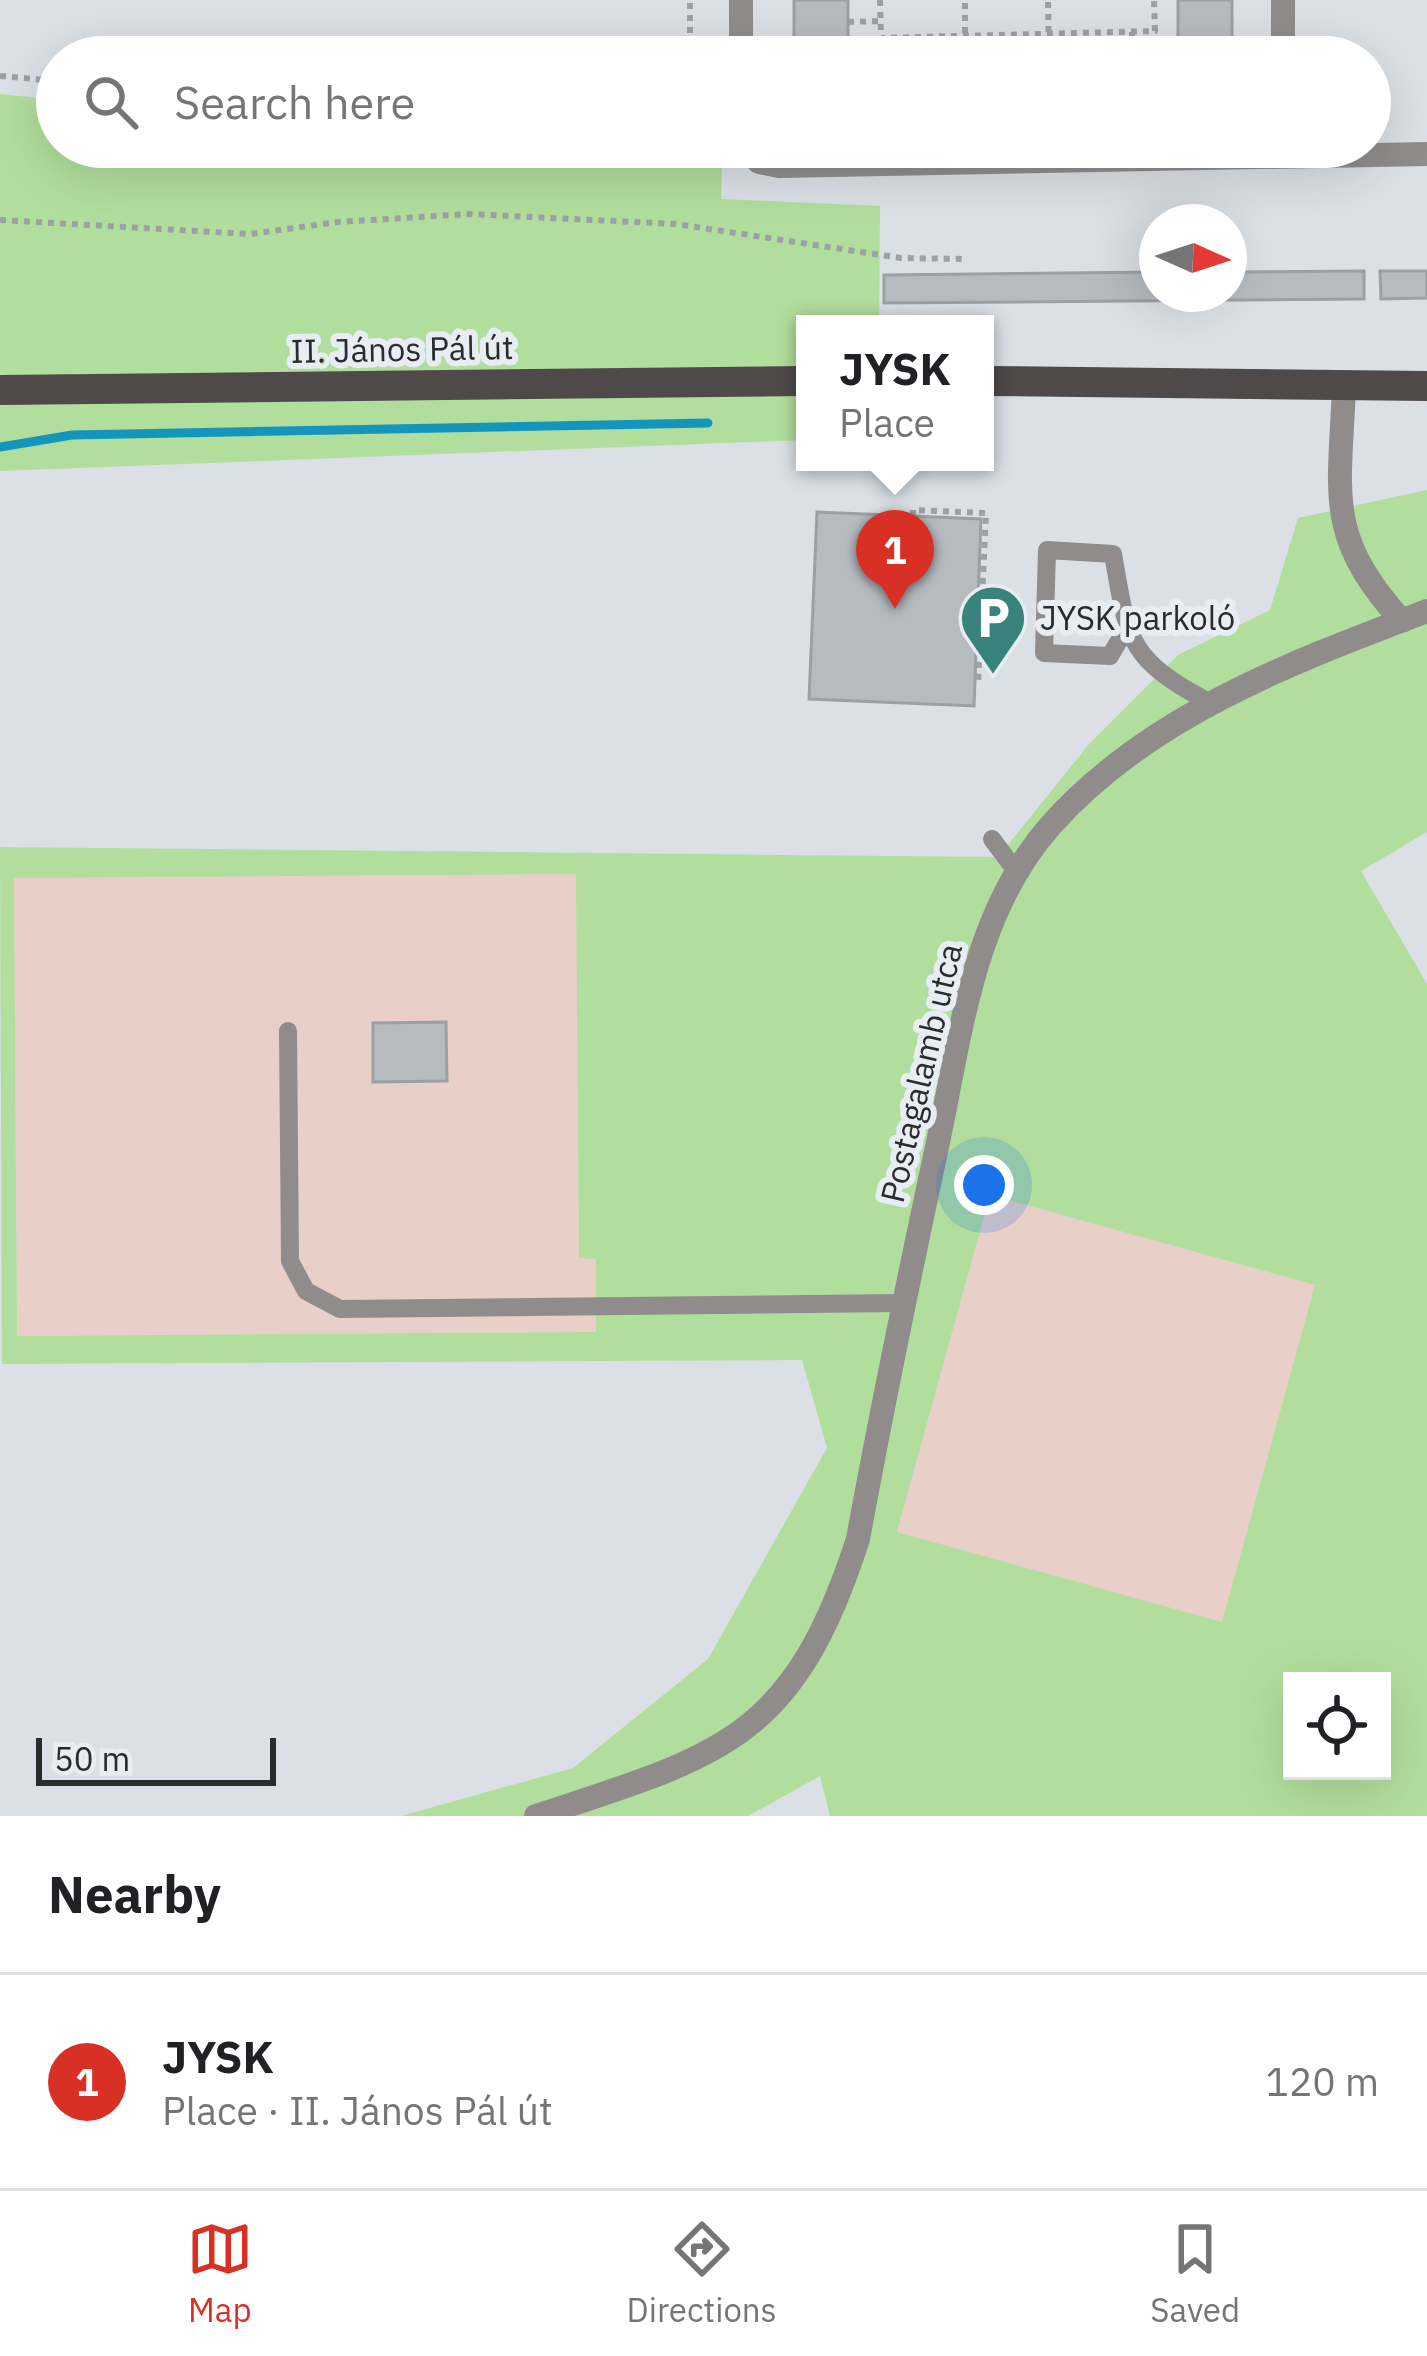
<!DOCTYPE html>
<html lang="en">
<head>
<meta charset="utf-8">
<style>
	body { margin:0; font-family:"IBM Plex Sans",sans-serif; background:#f2f2f2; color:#202124 }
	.controls { position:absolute; right:36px; bottom:36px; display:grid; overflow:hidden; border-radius:0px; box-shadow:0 12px 48px #0002 }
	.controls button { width:108px; height:108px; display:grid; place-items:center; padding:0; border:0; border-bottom:3px solid #e0e0e0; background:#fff; color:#202124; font:60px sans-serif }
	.compass { position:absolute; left:1139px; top:204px; width:108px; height:108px; border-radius:50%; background:#fff; box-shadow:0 12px 48px #0002; rotate:93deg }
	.scale { position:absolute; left:36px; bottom:30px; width:240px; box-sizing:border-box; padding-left:12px; border:6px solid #292b2d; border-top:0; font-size:33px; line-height:42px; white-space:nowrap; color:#292b2d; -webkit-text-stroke:9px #e7edf3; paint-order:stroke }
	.you { position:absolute; left:984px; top:1185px; width:42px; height:42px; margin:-30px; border:9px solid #fff; border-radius:50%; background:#1a73e8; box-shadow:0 0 0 18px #1a73e833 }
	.badge { display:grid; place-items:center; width:78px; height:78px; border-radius:50%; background:#d93025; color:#fff; font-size:39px; font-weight:700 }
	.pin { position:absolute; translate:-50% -99px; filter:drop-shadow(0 3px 6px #0008) }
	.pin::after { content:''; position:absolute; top:63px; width:42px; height:36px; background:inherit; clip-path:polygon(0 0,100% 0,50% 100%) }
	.popup { position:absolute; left:796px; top:315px; width:198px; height:156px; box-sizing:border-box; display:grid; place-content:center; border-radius:0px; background:#fff; filter:drop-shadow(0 3px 9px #0005); font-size:39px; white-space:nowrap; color:#757577 }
	.popup b { font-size:45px; color:#202124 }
	.popup::after { content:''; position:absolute; left:50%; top:100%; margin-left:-24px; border:24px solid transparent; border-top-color:#fff }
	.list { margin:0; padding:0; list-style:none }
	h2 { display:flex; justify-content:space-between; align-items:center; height:156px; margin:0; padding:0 48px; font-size:51px }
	h2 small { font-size:39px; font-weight:400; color:#757577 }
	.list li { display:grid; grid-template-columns:78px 1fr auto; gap:36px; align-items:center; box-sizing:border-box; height:216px; padding:0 48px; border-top:3px solid #e0e0e0 }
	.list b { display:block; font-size:45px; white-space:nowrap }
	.list p { margin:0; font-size:39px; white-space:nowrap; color:#757577 }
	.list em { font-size:39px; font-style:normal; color:#757577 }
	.icon { flex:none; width:66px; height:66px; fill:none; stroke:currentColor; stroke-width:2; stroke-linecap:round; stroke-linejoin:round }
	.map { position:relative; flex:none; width:1427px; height:1816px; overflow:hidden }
	.search { position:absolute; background:#fff; box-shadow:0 12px 48px #0002; left:36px; right:36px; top:36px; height:132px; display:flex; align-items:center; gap:30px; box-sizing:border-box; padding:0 42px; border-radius:66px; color:#757577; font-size:45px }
	.sheet { height:372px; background:#fff }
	nav { display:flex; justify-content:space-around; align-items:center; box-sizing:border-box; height:168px; border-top:3px solid #e0e0e0; background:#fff; font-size:33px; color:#757577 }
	nav a { display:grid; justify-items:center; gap:6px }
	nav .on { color:#d93025 }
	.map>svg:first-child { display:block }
</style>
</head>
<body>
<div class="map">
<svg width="1427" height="1816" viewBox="0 0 1427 1816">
	<rect width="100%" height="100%" fill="#dae0e5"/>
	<!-- industrial -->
	<path fill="#e8cfc7" d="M577,874L579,1257L596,1258L597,1332L17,1336L14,877Z
		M990,1195L1315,1285L1222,1623L897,1532Z"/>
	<!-- green -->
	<path fill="#b1de9c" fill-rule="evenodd" d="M0,94L57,100V147H515L722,168L721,199L880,206L879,324H805V440L0,471Z
		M1427,490V832L1361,871L1427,984V1816H830L820,1776L748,1816H401L573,1768L708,1659L827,1448L802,1360L2,1364L0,847L998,857L1090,743L1178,655L1270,610L1298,518ZM576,874L579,1258L596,1259V1332L17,1336L14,878ZM990,1195L1315,1285L1222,1622L897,1532ZM1292,1681H1382V1771H1292Z"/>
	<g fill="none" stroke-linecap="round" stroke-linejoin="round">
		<!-- stream -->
		<path stroke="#1496bc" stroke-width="9" d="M0,447L72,435L708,423"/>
	</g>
	<!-- building -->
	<path fill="#b6bbc0" stroke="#9aa0a5" stroke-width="3" d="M794,0H848V57H794Z
		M1178,0H1232V57H1178Z
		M1364,271V299L884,303V275L1157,272V294H1229V272Z
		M1380,271H1427V298L1381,299Z
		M817,512L981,519L974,706L809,699Z
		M446,1022L447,1081L373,1082V1023Z"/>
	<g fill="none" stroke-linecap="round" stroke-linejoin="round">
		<!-- path -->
		<path stroke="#9da1a5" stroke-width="6" stroke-dasharray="6 6" stroke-linecap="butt" d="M880,0L881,38L1155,31L1154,0
			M1048,2L1049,57
			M965,3V57
			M848,22L880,21
			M1132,32V57
			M881,38V57
			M1232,44H1257
			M690,57V0
			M0,76L57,81
			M0,220L250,234L338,222L469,214L676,224L901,258L965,259
			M913,516V510L986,513L978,683"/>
		<!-- lane -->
		<path stroke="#908c8c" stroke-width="18" d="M1126,629L1110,656L1044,653L1047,550L1113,554C1128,641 1128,659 1209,702
			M992,839L1016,871
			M288,1031L290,1261L306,1291L340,1309L902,1303"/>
		<!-- street -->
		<path stroke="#908c8c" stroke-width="24" d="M741,57V0
			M1283,57V0
			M747,147L759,162L779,166L1427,154
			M1344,386C1340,495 1324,535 1402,621
			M536,1816C722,1755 793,1740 858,1539C882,1408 909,1277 937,1147C961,1035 972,914 1051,825C1149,715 1293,662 1427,611"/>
		<!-- primary -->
		<path stroke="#4f494a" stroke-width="30" d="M985,381L1427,386
			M0,390L805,381"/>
	</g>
	<!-- icons -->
	<defs>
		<g id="parking-pin" transform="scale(3.45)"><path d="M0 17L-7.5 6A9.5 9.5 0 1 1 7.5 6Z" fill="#3a827c" stroke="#e7edf3"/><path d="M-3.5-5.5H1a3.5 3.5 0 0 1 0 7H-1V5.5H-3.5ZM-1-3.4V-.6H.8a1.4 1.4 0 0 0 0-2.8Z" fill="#fff"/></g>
	</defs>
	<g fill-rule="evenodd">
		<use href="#parking-pin" x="993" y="618"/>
	</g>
	<g text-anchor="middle" stroke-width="12" stroke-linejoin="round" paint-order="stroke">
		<!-- street labels -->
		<g font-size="33" fill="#292b2d" stroke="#e7edf3">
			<text transform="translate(402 349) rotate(-1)" y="12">II. János Pál út</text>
			<text transform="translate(921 1073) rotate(-77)" y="12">Postagalamb utca</text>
		</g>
		<!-- poi labels -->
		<g font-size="33" fill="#292b2d" stroke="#e7edf3" text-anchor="start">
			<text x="1040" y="630">JYSK parkoló</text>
		</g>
	</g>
</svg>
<div class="controls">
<button><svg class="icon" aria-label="locate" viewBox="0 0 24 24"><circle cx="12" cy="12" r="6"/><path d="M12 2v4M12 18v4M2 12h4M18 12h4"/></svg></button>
</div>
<svg class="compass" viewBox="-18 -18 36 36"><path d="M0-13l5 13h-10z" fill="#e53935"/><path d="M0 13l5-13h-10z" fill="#757577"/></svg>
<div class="scale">50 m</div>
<div class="you"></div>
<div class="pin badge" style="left:895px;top:609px">1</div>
<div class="popup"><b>JYSK</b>Place</div>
<div class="search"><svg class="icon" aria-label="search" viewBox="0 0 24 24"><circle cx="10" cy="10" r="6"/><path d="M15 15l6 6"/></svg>Search here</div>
</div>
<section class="sheet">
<h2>Nearby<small></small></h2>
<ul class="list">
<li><span class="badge">1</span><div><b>JYSK</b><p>Place · II. János Pál út</p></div><em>120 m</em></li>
</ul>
</section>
<nav>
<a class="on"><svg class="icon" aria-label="map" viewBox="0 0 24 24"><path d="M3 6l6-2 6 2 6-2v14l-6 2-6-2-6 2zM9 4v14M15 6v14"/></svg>Map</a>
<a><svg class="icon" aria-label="directions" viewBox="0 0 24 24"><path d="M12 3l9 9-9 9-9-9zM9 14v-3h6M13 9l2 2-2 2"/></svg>Directions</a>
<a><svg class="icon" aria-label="saved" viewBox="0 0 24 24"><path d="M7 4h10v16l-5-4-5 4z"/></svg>Saved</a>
</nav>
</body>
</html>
